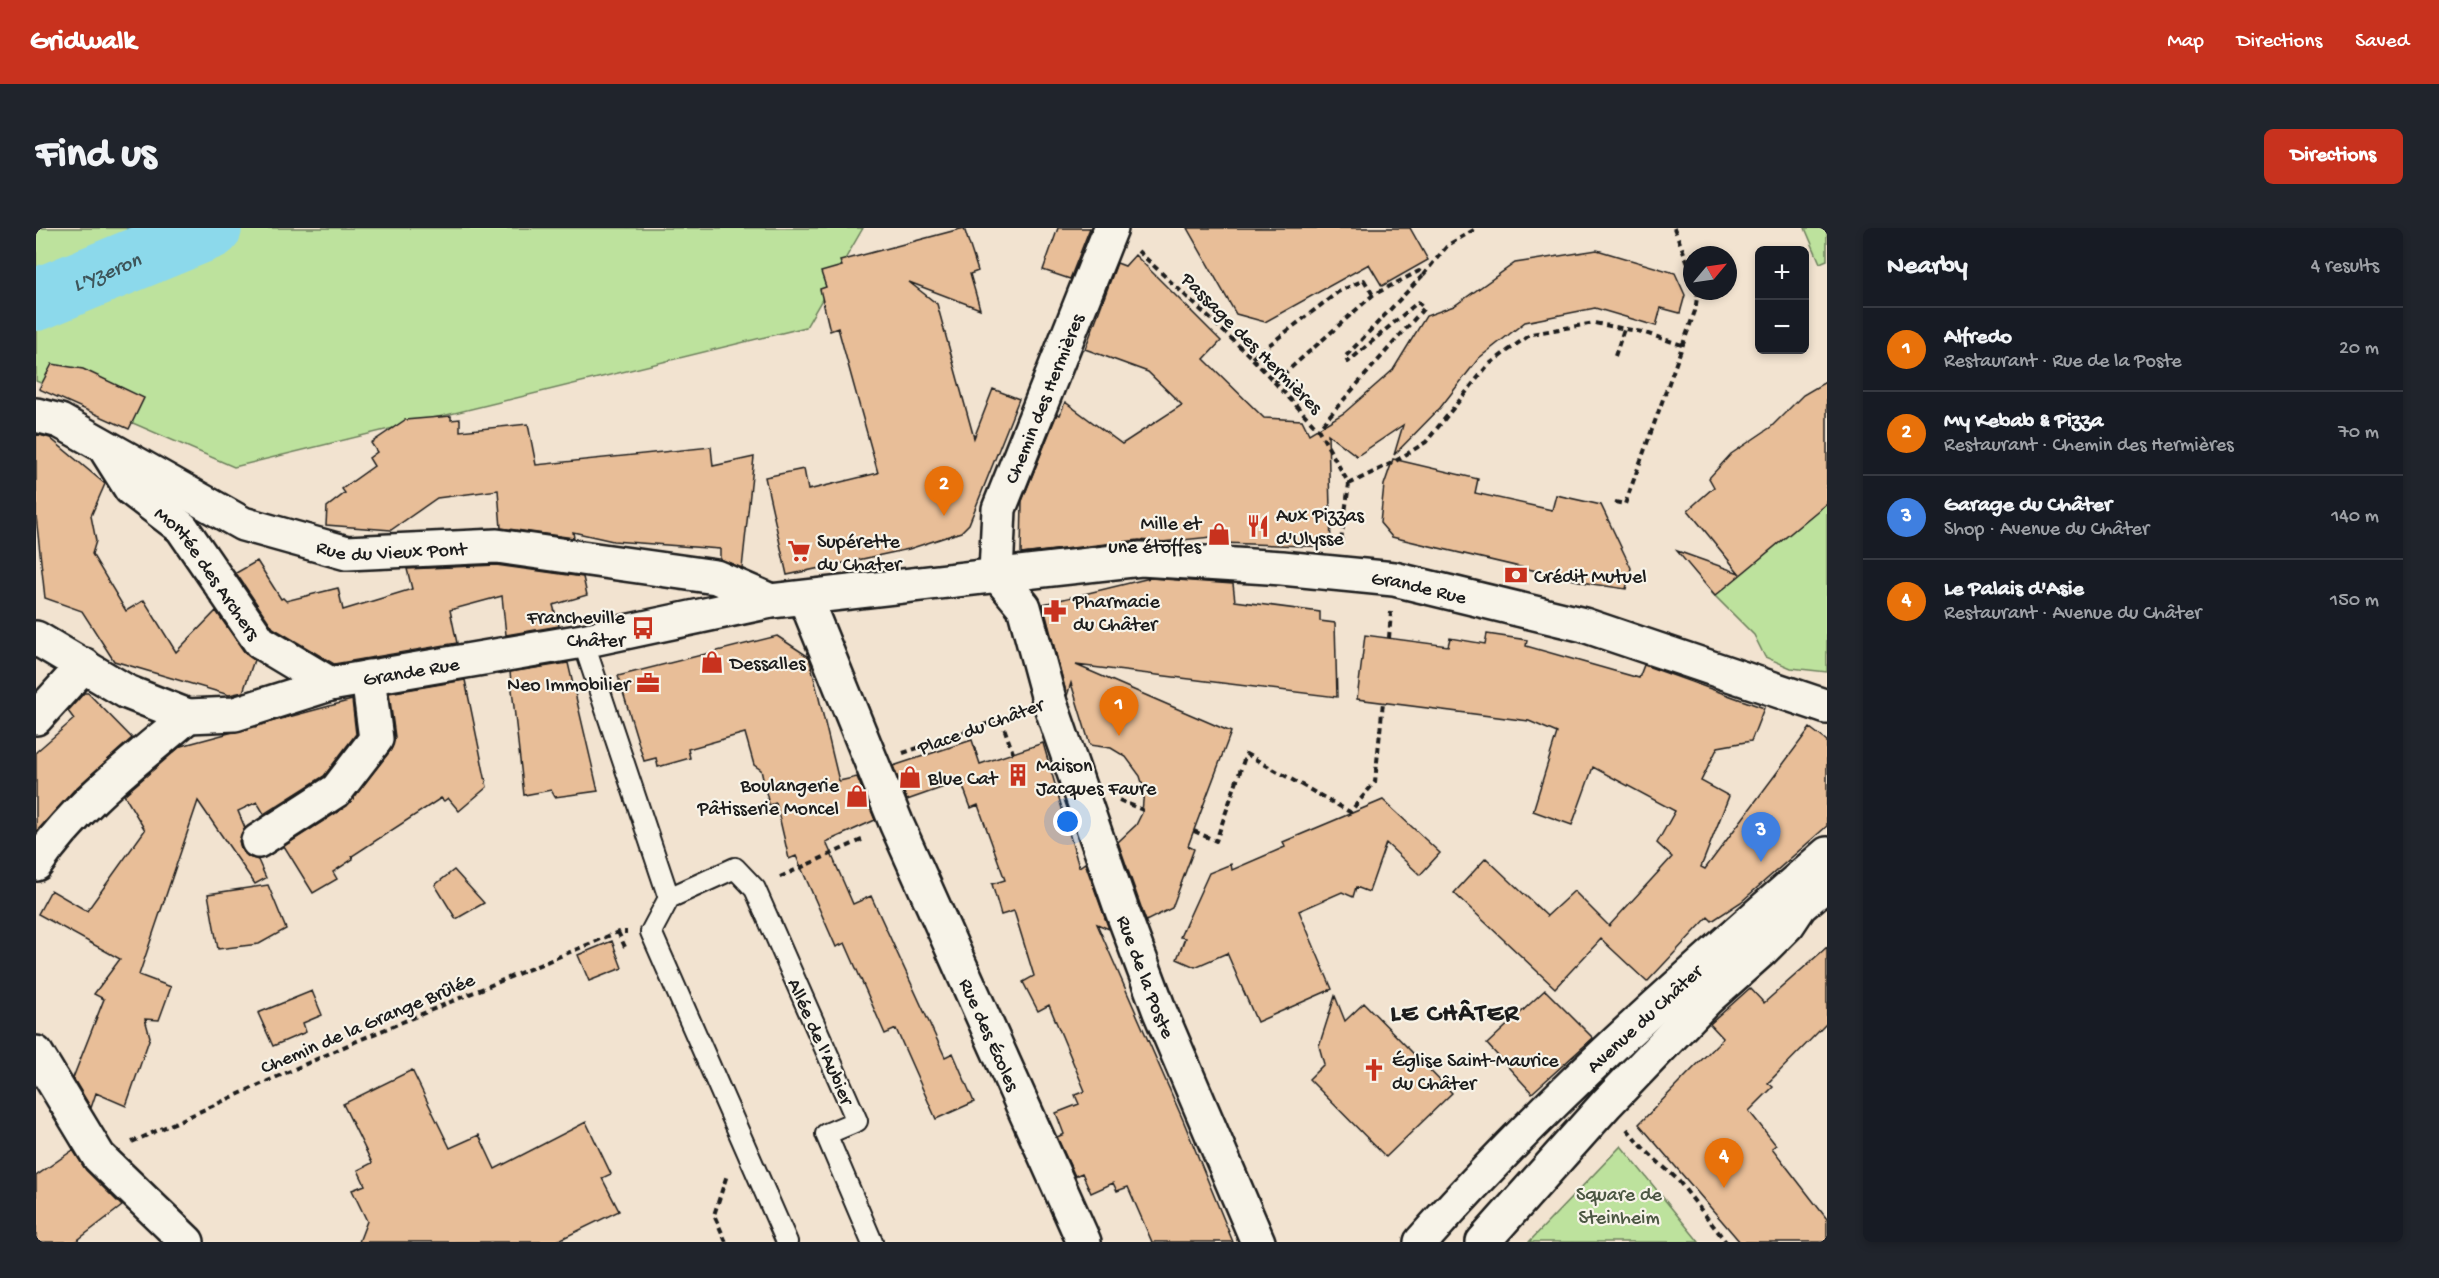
<!DOCTYPE html>
<html lang="en">
<head>
<meta charset="utf-8">
<style>
	body { margin:0; font-family:"Gochi Hand",sans-serif; background:#20242c; color:#f1f3f6 }
	.controls { position:absolute; right:18px; top:18px; display:grid; overflow:hidden; border-radius:9px; box-shadow:0 3px 9px #0003 }
	.controls button { width:54px; height:54px; display:grid; place-items:center; padding:0; border:0; border-bottom:2px solid #363941; background:#171b24; color:#f1f3f6; font:30px sans-serif }
	.compass { position:absolute; left:1647px; top:18px; width:54px; height:54px; border-radius:50%; background:#171b24; box-shadow:0 3px 9px #0003; rotate:61deg }
	.you { position:absolute; left:1032px; top:594px; width:21px; height:21px; margin:-15px; border:4px solid #fff; border-radius:50%; background:#1a73e8; box-shadow:0 0 0 9px #1a73e833 }
	.badge { display:grid; place-items:center; width:39px; height:39px; border-radius:50%; background:#c8321e; color:#fff; font-size:20px; font-weight:700 }
	.pin { position:absolute; translate:-50% -50px; filter:drop-shadow(0 2px 3px #0008) }
	.pin::after { content:''; position:absolute; top:32px; width:21px; height:18px; background:inherit; clip-path:polygon(0 0,100% 0,50% 100%) }
	.list { margin:0; padding:0; list-style:none }
	h2 { display:flex; justify-content:space-between; align-items:center; height:78px; margin:0; padding:0 24px; font-size:26px }
	h2 small { font-size:20px; font-weight:400; color:#9ea1a6 }
	.list li { display:grid; grid-template-columns:39px 1fr auto; gap:18px; align-items:center; box-sizing:border-box; height:84px; padding:0 24px; border-top:2px solid #363941 }
	.list b { display:block; font-size:22px; white-space:nowrap }
	.list p { margin:0; font-size:20px; white-space:nowrap; color:#9ea1a6 }
	.list em { font-size:20px; font-style:normal; color:#9ea1a6 }
	.map { position:relative; flex:none; width:1791px; height:1014px; overflow:hidden; border-radius:9px }
	header { display:flex; align-items:center; gap:36px; box-sizing:border-box; height:84px; padding:0 30px; background:#c8321e; color:#fff }
	header strong { font-size:28px }
	nav { display:flex; gap:33px; margin-inline-start:auto; font-size:21px }
	.intro { display:flex; align-items:center; justify-content:space-between; box-sizing:border-box; height:144px; padding:0 36px }
	h1 { margin:0; font-size:42px }
	.button { padding:15px 27px; border-radius:9px; background:#c8321e; color:#fff; font-size:21px; font-weight:700 }
	main { display:flex; gap:36px; padding:0 36px }
	aside { flex:1; background:#171b24; border-radius:9px; box-shadow:0 3px 9px #0003 }
	.map>svg:first-child { display:block }
</style>
</head>
<body>
<header>
<strong>Gridwalk</strong>
<nav><a>Map</a><a>Directions</a><a>Saved</a></nav>
</header>
<div class="intro"><h1>Find us</h1><a class="button">Directions</a></div>
<main>
<div class="map">
<svg width="1791" height="1014" viewBox="0 0 1791 1014">
	<rect width="100%" height="100%" fill="#f2e3d0"/>
	<filter id="ink" filterUnits="userSpaceOnUse"><feTurbulence type="fractalNoise" baseFrequency=".0167" numOctaves="2"/><feDisplacementMap in="SourceGraphic" scale="12" xChannelSelector="R" yChannelSelector="G"/><feConvolveMatrix kernelMatrix="1 2 1 2 8 2 1 2 1" color-interpolation-filters="sRGB"/></filter>
	<g filter="url(#ink)">
		<!-- green -->
		<path fill="#bde29d" stroke="#6c7f5c" stroke-width="1.5" d="M0,0H827L770,99L198,239L0,153Z
			M1769,0H1791V32L1784,35Z
			M1791,273V444L1755,440L1729,429L1718,407L1676,365Z
			M1585,918L1663,1014H1493Z"/>
		<g fill="none" stroke-linecap="round" stroke-linejoin="round">
			<!-- stream -->
			<path stroke="#5f8d98" stroke-width="10" d="M95,0L108,30"/>
			<!-- river -->
			<path stroke="#8cd9eb" stroke-width="62" id="s1" d="M0,72L175,0"/>
		</g>
		<!-- building -->
		<path fill="#e8be98" stroke="#1c1c1c" stroke-width="1.5" d="M928,0L942,43L934,46L944,81L873,54L901,76L938,210L957,161L983,171L933,296L925,304L873,321L751,347L729,249L768,241L772,262L842,245L802,100L794,103L784,61L790,59L785,44L806,38L804,33Z
			M1022,0H1054L1034,51L1007,42Z
			M1151,0H1374L1392,32L1346,58L1333,36L1229,94L1200,86Z
			M1561,22L1639,45L1649,67L1644,85L1625,80L1620,98L1559,80L1489,94L1443,130L1404,180L1358,227L1367,197L1321,228L1292,206L1295,319L1186,315L1185,308L1126,314L1103,312L985,326L986,273L1021,186L1024,187L1029,174L1086,216L1146,177L1112,144L1049,121L1081,35L1089,38L1099,27L1185,113L1168,131L1228,190L1266,192L1273,206L1308,185L1357,142L1390,88L1418,78L1479,35Z
			M16,136L47,141L108,170L93,201L3,161Z
			M1791,153V275L1679,368L1641,323L1703,345L1652,282L1678,259L1673,250L1695,226L1735,199L1767,167Z
			M415,188V192L424,191V203L492,196L500,237L675,219L677,238L718,229L706,340L684,331V321L577,313L537,304L538,310L465,300L462,262L401,270L355,302L290,297L291,279L309,265L306,261L338,238L333,230L341,224L335,215L369,192Z
			M0,206L14,210L69,256L55,288L60,313L56,326L90,383L108,372L140,424L180,383L209,425L218,432L207,464L193,467L78,433L46,383L9,370L0,288Z
			M1357,231L1442,251L1439,265L1516,282L1520,267L1565,277L1595,340L1590,361L1556,356L1356,309L1344,295L1348,257Z
			M221,333L245,371L247,370L250,373L302,360L307,382L376,361L371,341L460,337L547,349L551,367L517,377L523,398L470,407L466,368L414,382L421,415L298,436L237,400L200,345Z
			M1114,350L1197,356L1199,373L1284,384V393L1299,395L1301,469L1040,437L1195,504L1152,618L1158,621L1136,680L1110,693L1082,614L1100,597L1106,585L1108,561L1104,548L1090,529L1075,520L1054,517L1035,455L1031,468L1007,376Z
			M1451,406L1491,412L1490,418L1603,450L1608,437L1728,480L1715,513L1682,519L1665,553L1693,568L1665,639L1669,641L1774,500L1791,513V598L1705,674L1676,693L1672,689L1611,754L1565,711L1519,760L1418,665L1450,630L1511,688L1538,663L1573,698L1636,629L1621,615L1639,583L1557,539L1536,597L1497,583L1521,505L1493,493L1321,471L1329,407L1412,418L1414,410L1449,416Z
			M741,408L773,429L803,553L821,549L839,592L790,614L817,676L835,668L909,829L917,825L938,874L900,891L860,801L849,806L809,715L800,719L760,628L753,631L740,575L733,577L725,542L718,537L709,505L652,521L654,530L622,539L620,530L608,533L582,448Z
			M532,435L562,563L519,569L515,562L488,567L474,444Z
			M429,452L451,559L423,583L412,570L408,573L405,570L316,628L317,631L297,644L301,651L277,665L248,618L311,578L355,522L359,509L353,465Z
			M48,465H52L96,510L38,562L0,604V524L38,491L32,483Z
			M316,472L320,506L288,548L228,586L221,574L202,583L209,600L203,613L206,623L213,629L222,632L230,650L219,656L162,573L103,747L135,759L123,792L109,791L114,809L90,878L60,865L55,880L37,850L68,771L58,766L84,731L2,686L15,662L51,683L109,602L88,567L145,518Z
			M936,512L944,536L1007,515L1043,639L1049,635L1073,701L1061,696L1147,892L1197,1014H1116L1092,959L1081,963L1077,955L1055,965L1046,945L1039,948L1021,909L1028,906L1020,885L1043,876L1039,867L1049,863L1013,777L1002,783L987,754L998,748L978,683L965,687L956,656L969,652L942,577L935,580L925,553L871,572L857,538Z
			M1347,572L1404,625L1384,647L1350,615L1333,664L1320,659L1317,669L1306,664L1263,683L1296,761L1221,794L1191,725L1159,739L1141,731L1149,710L1144,709L1173,645L1195,636L1196,642L1249,619L1247,614Z
			M418,642L448,675L420,691L399,657Z
			M232,657L250,701L223,716L182,721L172,666Z
			M576,713L586,740L553,753L542,727Z
			M1791,719V795L1732,855L1737,859L1713,883L1740,917L1736,920L1791,991V1014H1704L1603,896L1687,810L1674,796L1714,760L1728,775Z
			M1509,762L1557,810L1496,865L1451,816Z
			M276,763L286,787L267,795L270,804L237,818L222,785Z
			M1299,768L1309,793L1328,775L1416,865L1350,929L1273,851L1288,836L1283,818Z
			M376,842L414,920L443,907L459,941L550,894L575,946L566,950L583,983L519,1014H323L331,993L316,962L329,957L322,942L336,935L307,876Z
			M37,922L50,942L86,978L39,1014H0V948Z"/>
		<g fill="none" stroke-linecap="round" stroke-linejoin="round">
			<!-- lane casing -->
			<g stroke="#1c1c1c" stroke-width="24">
				<path id="lane" d="M547,413L633,670
					M751,1014L615,704L633,670L699,640L719,661L821,893L790,906L836,1014"/>
			</g>
			<!-- street casing -->
			<g stroke="#1c1c1c" stroke-width="38">
				<g id="street">
					<path id="s2" d="M1075,0L963,281L960,345L988,379L1014,475L1085,680L1124,784L1222,1014"/>
					<path id="s3" d="M0,187L24,193L207,296L311,325L461,318L680,349L735,373"/>
					<path id="s4" d="M71,223L95,261L146,300L224,414L294,456"/>
					<path id="s5" d="M769,370L861,597L1048,1014"/>
					<path d="M0,490L48,437"/>
					<path d="M222,613L301,562L340,511L332,449"/>
					<path d="M0,636C40,577 98,534 152,488"/>
					<path d="M0,825L63,929L151,1014"/>
				</g>
			</g>
			<!-- secondary casing -->
			<g stroke="#1c1c1c" stroke-width="38">
				<g id="secondary">
					<path id="s6" d="M0,410L91,464L152,488L199,486L294,456L547,413L735,373L1105,331L1246,340L1358,351L1548,397L1791,479"/>
				</g>
			</g>
			<!-- primary casing -->
			<g stroke="#1c1c1c" stroke-width="38">
				<g id="primary">
					<path id="s7" d="M1385,1014C1508,874 1650,749 1791,626"/>
					<path d="M1447,1014L1570,876L1671,771L1726,722L1752,696L1764,678L1791,655"/>
				</g>
			</g>
			<!-- path -->
			<path stroke="#1c1c1c" stroke-width="4" stroke-dasharray="6 4.5" stroke-linecap="butt" d="M1638,0L1656,45
				M1102,23L1216,130L1282,201L1313,256L1305,313
				M1387,47L1412,17L1441,0
				M1579,128L1588,101
				M1216,130L1302,64L1328,52L1337,67
				M1239,154L1337,67L1383,43L1387,47L1309,129L1312,134L1382,74L1388,80L1282,201
				M1313,256L1358,234L1390,214L1452,137L1495,106L1558,95L1606,104L1646,117
				M1579,274L1589,276L1659,83L1662,63
				M1353,410L1355,384
				M965,491L977,525
				M867,525L982,485
				M1083,572L1107,582
				M1158,603L1180,613L1210,526L1314,584L1339,554L1347,474
				M744,649L830,610
				M582,704L589,719
				M1591,901L1609,922L1641,951L1690,1014
				M96,914L321,813L582,704H591
				M690,1014L678,987L691,947"/>
			<!-- lane -->
			<use href="#lane" stroke="#f7f3e8" stroke-width="20"/>
			<!-- street -->
			<use href="#street" stroke="#f7f3e8" stroke-width="33"/>
			<!-- secondary -->
			<use href="#secondary" stroke="#f7f3e8" stroke-width="33"/>
			<!-- primary -->
			<use href="#primary" stroke="#f7f3e8" stroke-width="33"/>
		</g>
	</g>
	<!-- icons -->
	<defs>
		<g id="restaurant-bare" transform="scale(1.8)"><path d="M-5-6h1v4h1v-4h1v4h1v-4h1v5L-1.5 .5V6h-2V.5L-5-1ZM5-6V6H3V1.5H1.5Q1.5-4 5-6Z" fill="#c8321e" stroke="#f7f3e8" stroke-width="2.5" paint-order="stroke"/></g>
		<g id="shop-bare" transform="scale(1.8)"><path d="M-5-2.5h2.3a2.7 3.5 0 0 1 5.4 0H5L5.5 6h-11ZM-1.5-2.5h3a1.5 2.3 0 0 0-3 0Z" fill="#c8321e" stroke="#f7f3e8" stroke-width="2.5" paint-order="stroke"/></g>
		<g id="supermarket-bare" transform="scale(1.8)"><path d="M-6-5.5h2.5l.6 2H6L4.5 2H-2.5L-4.4-4H-6ZM-1.5 3.2a1.3 1.3 0 1 0 .1 0ZM3 3.2a1.3 1.3 0 1 0 .1 0Z" fill="#c8321e" stroke="#f7f3e8" stroke-width="2.5" paint-order="stroke"/></g>
		<g id="bank-bare" transform="scale(1.8)"><path d="M-6-4H6V4H-6ZM0-2.3a2.3 2.3 0 1 0 0 4.6a2.3 2.3 0 1 0 0-4.6Z" fill="#c8321e" stroke="#f7f3e8" stroke-width="2.5" paint-order="stroke"/></g>
		<g id="pharmacy-bare" transform="scale(1.8)"><path d="M-2-6h4v4h4v4h-4v4h-4v-4h-4v-4h4Z" fill="#c8321e" stroke="#f7f3e8" stroke-width="2.5" paint-order="stroke"/></g>
		<g id="bus-bare" transform="scale(1.8)"><path d="M-5-6H5V4H4V6H2V4H-2V6H-4V4H-5ZM-3.5-4V0h7V-4ZM-3.5 1.2v1.5H-2V1.2ZM2 1.2v1.5H3.5V1.2Z" fill="#c8321e" stroke="#f7f3e8" stroke-width="2.5" paint-order="stroke"/></g>
		<g id="office-bare" transform="scale(1.8)"><path d="M-6-3h4V-5.5h4V-3h4V5H-6ZM-1-4.5V-3h2v-1.5ZM-6 0V1H6V0Z" fill="#c8321e" stroke="#f7f3e8" stroke-width="2.5" paint-order="stroke"/></g>
		<g id="building-bare" transform="scale(1.8)"><path d="M-4-6H4V6H1V3H-1V6H-4ZM-2.5-4.3h1.7v1.8h-1.7ZM.8-4.3h1.7v1.8H.8ZM-2.5-1h1.7V.8h-1.7ZM.8-1h1.7V.8H.8Z" fill="#c8321e" stroke="#f7f3e8" stroke-width="2.5" paint-order="stroke"/></g>
		<g id="church-bare" transform="scale(1.8)"><path d="M-1.2-6h2.4v3.5h3.3v2.4h-3.3V6h-2.4V-.1h-3.3v-2.4h3.3Z" fill="#c8321e" stroke="#f7f3e8" stroke-width="2.5" paint-order="stroke"/></g>
	</defs>
	<g fill-rule="evenodd">
		<use href="#restaurant-bare" x="1222" y="298"/>
		<use href="#shop-bare" x="1183" y="306"/>
		<use href="#supermarket-bare" x="763" y="323"/>
		<use href="#bank-bare" x="1480" y="347"/>
		<use href="#pharmacy-bare" x="1019" y="383"/>
		<use href="#bus-bare" x="607" y="400"/>
		<use href="#shop-bare" x="676" y="434"/>
		<use href="#office-bare" x="612" y="455"/>
		<use href="#building-bare" x="982" y="547"/>
		<use href="#shop-bare" x="874" y="549"/>
		<use href="#shop-bare" x="821" y="568"/>
		<use href="#church-bare" x="1338" y="842"/>
	</g>
	<g text-anchor="middle" stroke-width="4.5" stroke-linejoin="round" paint-order="stroke">
		<!-- street labels -->
		<g font-size="20" fill="#1c1c1c" stroke="#f7f3e8">
			<text transform="translate(1217 114) rotate(45)" y="7">Passage des Hermières</text>
			<text transform="translate(1007 170) rotate(-68)" y="7">Chemin des Hermières</text>
			<text dy="7" stroke="none"><textPath href="#s3" startOffset="387">Rue du Vieux Pont</textPath></text>
			<text dy="7" stroke="none"><textPath href="#s4" startOffset="160">Montée des Archers</textPath></text>
			<text dy="7" stroke="none"><textPath href="#s6" startOffset="1419">Grande Rue</textPath></text>
			<text dy="7" stroke="none"><textPath href="#s6" startOffset="400">Grande Rue</textPath></text>
			<text transform="translate(944 497) rotate(-20)" y="7">Place du Châter</text>
			<text dy="7" stroke="none"><textPath href="#s2" startOffset="800">Rue de la Poste</textPath></text>
			<text dy="7" stroke="none"><textPath href="#s7" startOffset="316">Avenue du Châter</textPath></text>
			<text transform="translate(331 794) rotate(-23)" y="7">Chemin de la Grange Brûlée</text>
			<text dy="7" stroke="none"><textPath href="#s5" startOffset="474">Rue des Écoles</textPath></text>
			<text transform="translate(786 813) rotate(66)" y="7">Allée de l'Aubier</text>
		</g>
		<!-- poi labels -->
		<g font-size="20" fill="#1c1c1c" stroke="#f7f3e8" text-anchor="start">
			<text x="1240" y="293">Aux Pizzas<tspan x="1240" dy="23">d'Ulysse</tspan></text>
			<text x="1165" y="301" text-anchor="end">Mille et<tspan x="1165" dy="23">une étoffes</tspan></text>
			<text x="781" y="319">Supérette<tspan x="781" dy="23">du Chater</tspan></text>
			<text x="1498" y="354">Crédit Mutuel</text>
			<text x="1037" y="379">Pharmacie<tspan x="1037" dy="23">du Châter</tspan></text>
			<text x="589" y="395" text-anchor="end">Francheville<tspan x="589" dy="23">Châter</tspan></text>
			<text x="694" y="441">Dessalles</text>
			<text x="594" y="462" text-anchor="end">Neo Immobilier</text>
			<text x="1000" y="543">Maison<tspan x="1000" dy="23">Jacques Faure</tspan></text>
			<text x="892" y="556">Blue Cat</text>
			<text x="803" y="563" text-anchor="end">Boulangerie<tspan x="803" dy="23">Pâtisserie Moncel</tspan></text>
			<text x="1356" y="838">Église Saint-Maurice<tspan x="1356" dy="23">du Châter</tspan></text>
		</g>
		<!-- park labels -->
		<g font-size="20" fill="#4c5743" stroke="#f7f3e8">
			<text x="1583" y="972">Square de<tspan x="1583" dy="23">Steinheim</tspan></text>
		</g>
		<!-- water labels -->
		<g font-size="21" font-style="italic" fill="#3e555a" stroke="#f7f3e8">
			<text dy="7" stroke="none"><textPath href="#s1" startOffset="76">L'Yzeron</textPath></text>
		</g>
		<!-- district labels -->
		<g font-size="26" font-weight="bold" letter-spacing="1.5" fill="#1c1c1c" stroke="#f7f3e8">
			<text x="1419" y="792">LE CHÂTER</text>
		</g>
	</g>
</svg>
<div class="controls">
<button>+</button>
<button>−</button>
</div>
<svg class="compass" viewBox="-18 -18 36 36"><path d="M0-13l5 13h-10z" fill="#e53935"/><path d="M0 13l5-13h-10z" fill="#9ea1a6"/></svg>
<div class="you"></div>
<div class="pin badge" style="left:1083px;top:508px;background:#e8710a">1</div>
<div class="pin badge" style="left:908px;top:288px;background:#e8710a">2</div>
<div class="pin badge" style="left:1725px;top:634px;background:#3f7fe0">3</div>
<div class="pin badge" style="left:1688px;top:960px;background:#e8710a">4</div>
</div>
<aside>
<h2>Nearby<small>4 results</small></h2>
<ul class="list">
<li><span class="badge" style="background:#e8710a">1</span><div><b>Alfredo</b><p>Restaurant · Rue de la Poste</p></div><em>20 m</em></li>
<li><span class="badge" style="background:#e8710a">2</span><div><b>My Kebab &amp; Pizza</b><p>Restaurant · Chemin des Hermières</p></div><em>70 m</em></li>
<li><span class="badge" style="background:#3f7fe0">3</span><div><b>Garage du Châter</b><p>Shop · Avenue du Châter</p></div><em>140 m</em></li>
<li><span class="badge" style="background:#e8710a">4</span><div><b>Le Palais d'Asie</b><p>Restaurant · Avenue du Châter</p></div><em>150 m</em></li>
</ul>
</aside>
</main>
</body>
</html>
